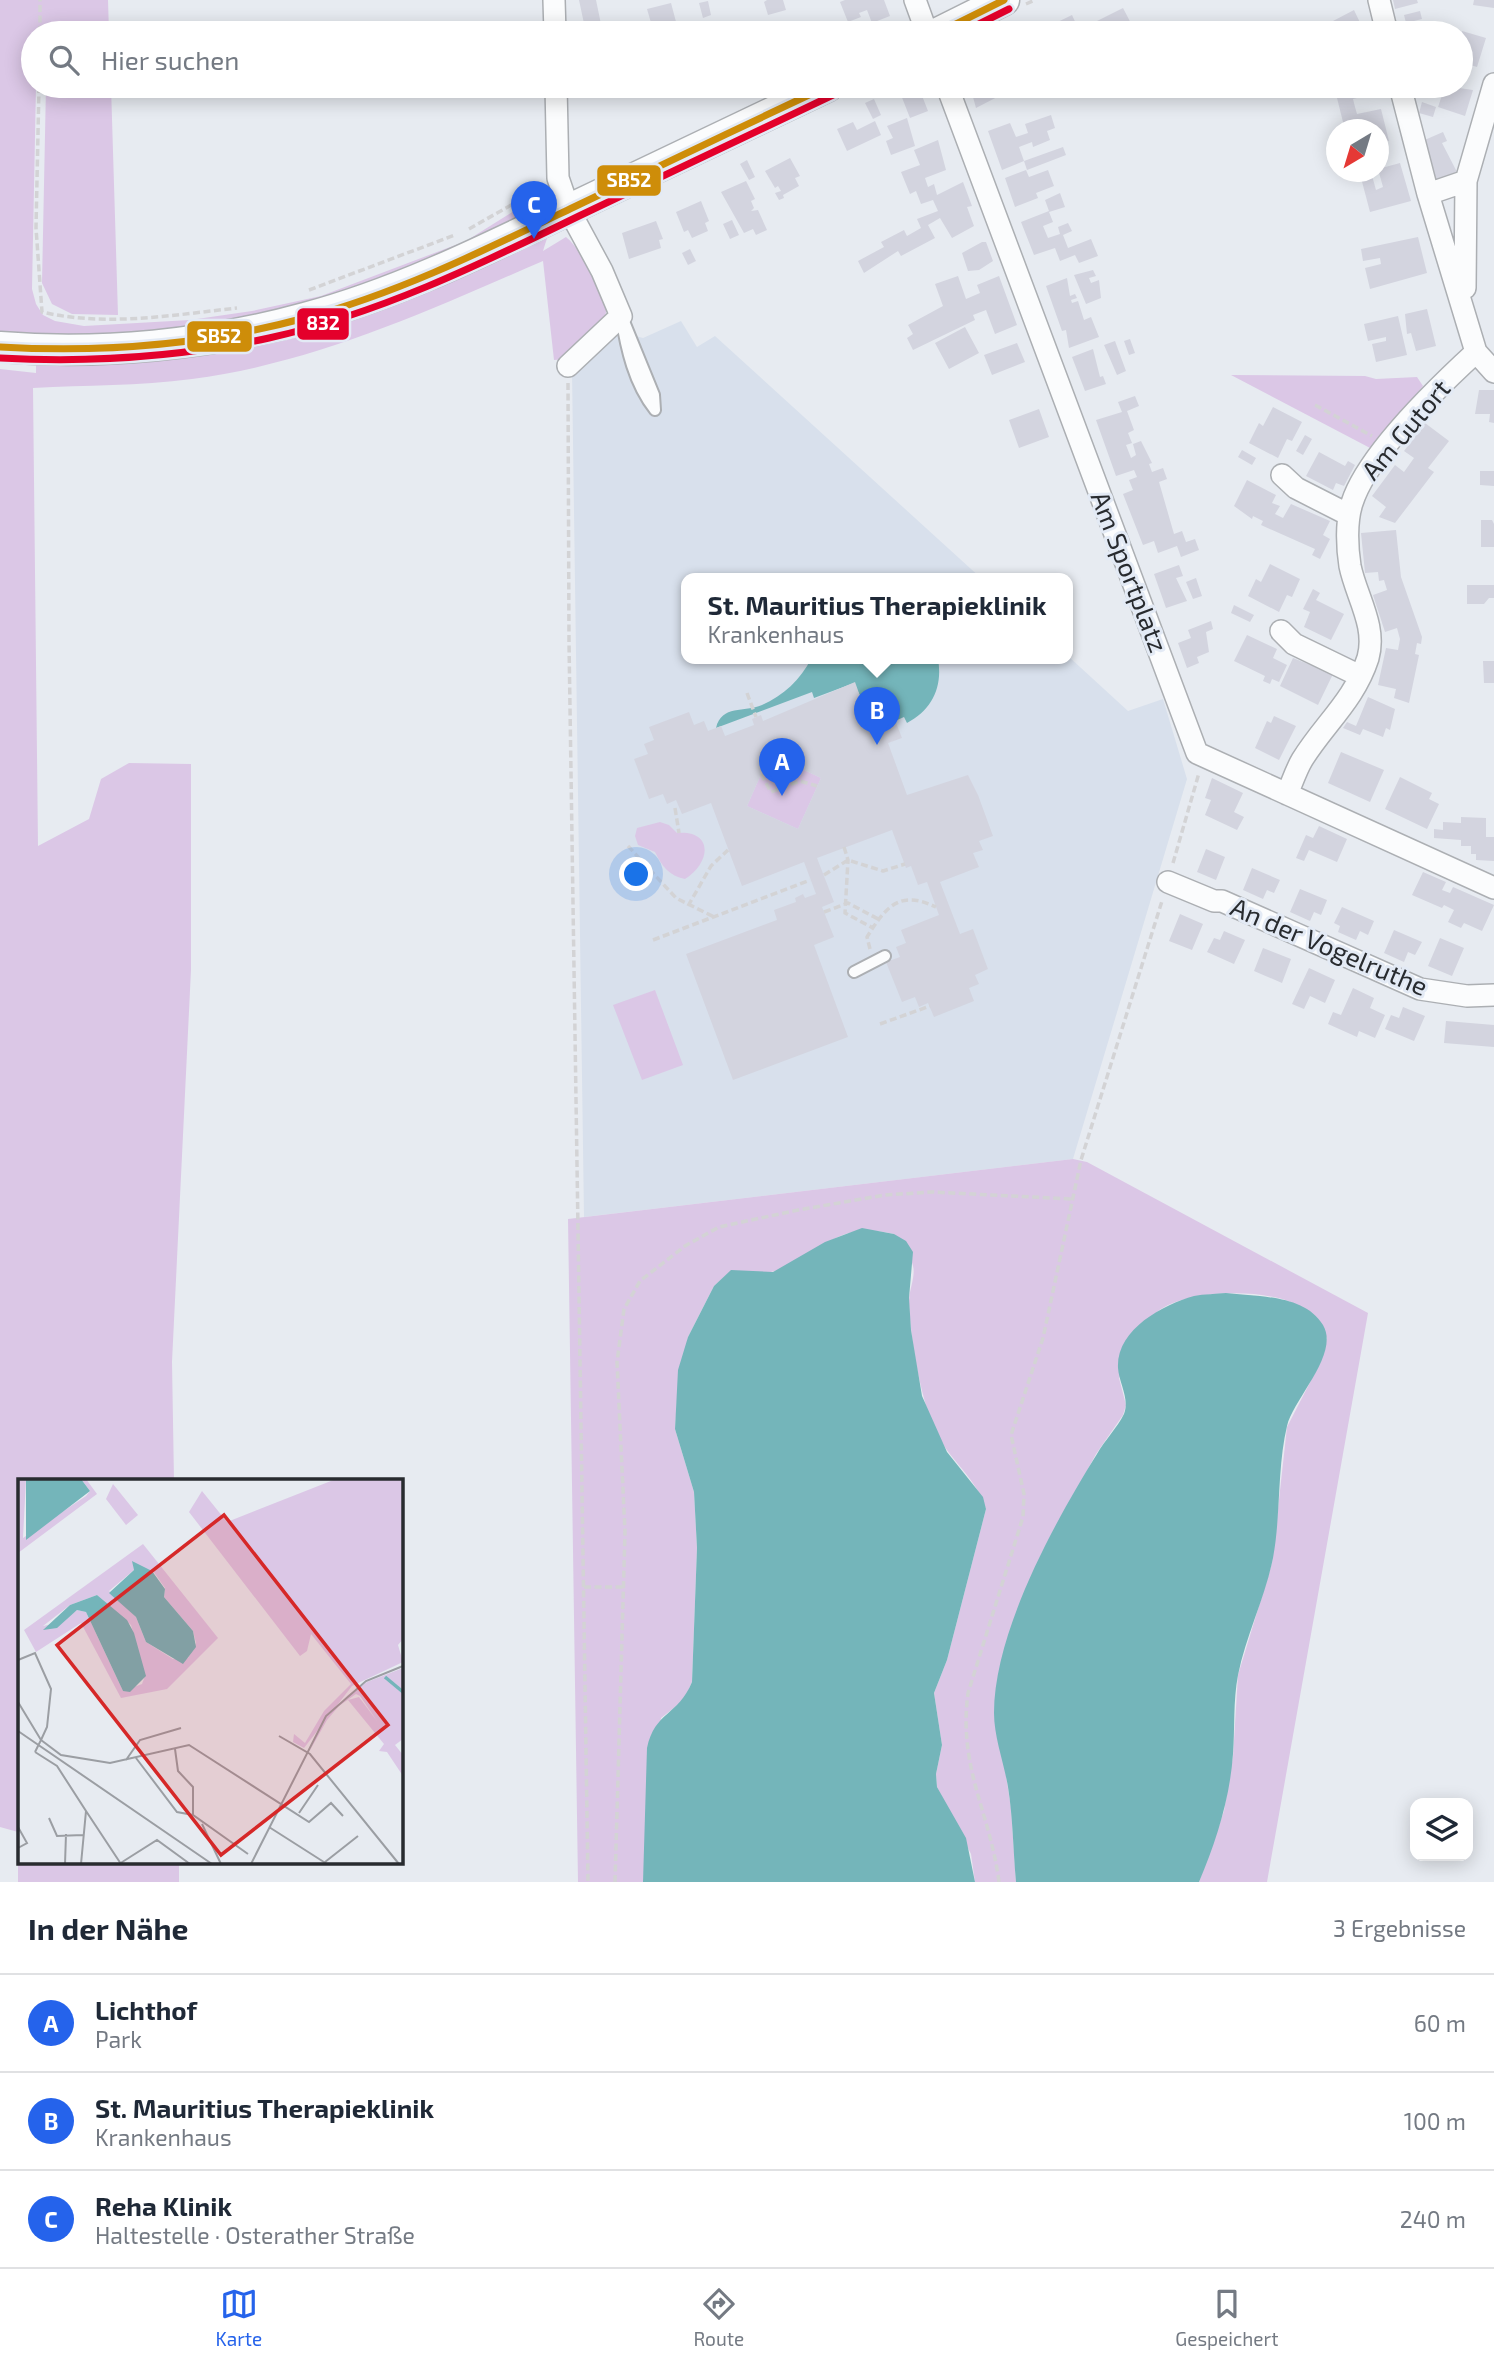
<!DOCTYPE html>
<html lang="de">
<head>
<meta charset="utf-8">
<style>
	body { margin:0; font-family:"Exo 2",sans-serif; background:#f6f6f7; color:#1f2937 }
	.controls { position:absolute; right:21px; bottom:21px; display:grid; overflow:hidden; border-radius:14px; box-shadow:0 4px 18px #0003 }
	.controls button { width:63px; height:63px; display:grid; place-items:center; padding:0; border:0; border-bottom:2px solid #e0e1e3; background:#fff; color:#1f2937; font:35px sans-serif }
	.compass { position:absolute; left:1326px; top:119px; width:63px; height:63px; border-radius:50%; background:#fff; box-shadow:0 4px 18px #0003; rotate:218deg }
	.you { position:absolute; left:637px; top:875px; width:24px; height:24px; margin:-18px; border:5px solid #fff; border-radius:50%; background:#1a73e8; box-shadow:0 0 0 10px #1a73e833 }
	.badge { display:grid; place-items:center; width:46px; height:46px; border-radius:50%; background:#2563eb; color:#fff; font-size:23px; font-weight:700 }
	.pin { position:absolute; translate:-50% -58px; filter:drop-shadow(0 2px 4px #0008) }
	.pin::after { content:''; position:absolute; top:37px; width:24px; height:21px; background:inherit; clip-path:polygon(0 0,100% 0,50% 100%) }
	.popup { position:absolute; left:681px; top:573px; width:392px; height:91px; box-sizing:border-box; display:grid; place-content:center; border-radius:14px; background:#fff; filter:drop-shadow(0 2px 5px #0005); font-size:23px; white-space:nowrap; color:#747a83 }
	.popup b { font-size:26px; color:#1f2937 }
	.popup::after { content:''; position:absolute; left:50%; top:100%; margin-left:-14px; border:14px solid transparent; border-top-color:#fff }
	.list { margin:0; padding:0; list-style:none }
	h2 { display:flex; justify-content:space-between; align-items:center; height:91px; margin:0; padding:0 28px; font-size:30px }
	h2 small { font-size:23px; font-weight:400; color:#747a83 }
	.list li { display:grid; grid-template-columns:46px 1fr auto; gap:21px; align-items:center; box-sizing:border-box; height:98px; padding:0 28px; border-top:2px solid #e0e1e3 }
	.list b { display:block; font-size:26px; white-space:nowrap }
	.list p { margin:0; font-size:23px; white-space:nowrap; color:#747a83 }
	.list em { font-size:23px; font-style:normal; color:#747a83 }
	.icon { flex:none; width:38px; height:38px; fill:none; stroke:currentColor; stroke-width:2; stroke-linecap:round; stroke-linejoin:round }
	.map { position:relative; flex:none; width:1494px; height:1882px; overflow:hidden }
	.search { position:absolute; background:#fff; box-shadow:0 4px 18px #0003; left:21px; right:21px; top:21px; height:77px; display:flex; align-items:center; gap:18px; box-sizing:border-box; padding:0 24px; border-radius:38px; color:#747a83; font-size:26px }
	.sheet { height:385px; background:#fff }
	nav { display:flex; justify-content:space-around; align-items:center; box-sizing:border-box; height:98px; border-top:2px solid #e0e1e3; background:#fff; font-size:19px; color:#747a83 }
	nav a { display:grid; justify-items:center; gap:4px }
	nav .on { color:#2563eb }
	.map>svg:first-child { display:block }
</style>
</head>
<body>
<div class="map">
<svg width="1494" height="1882" viewBox="0 0 1494 1882">
	<rect width="100%" height="100%" fill="#e7ebf1"/>
	<!-- built -->
	<path fill="#d8e0ec" d="M681,321L697,347L715,336L982,579H686V659H1068V656L1128,711L1163,699L1187,779L1073,1159L584,1217L572,371L614,330L643,338Z"/>
	<!-- green -->
	<path fill="#dbc7e6" d="M0,0H108L109,33H33V86H36L32,289L36,304L43,315L55,321L84,326L190,320L252,311L321,296L466,241L546,191L556,194L547,205L403,277L266,317L172,335L0,337Z
		M46,86H111L118,315L72,314L52,304L42,283Z
		M548,235L543,251L566,237C580,248 615,302 604,318C595,333 578,347 566,359L554,360L543,261C430,310 316,363 192,379C139,386 86,385 33,388L38,846L89,819L101,779L129,763L191,764V970L172,1362L174,1481H19V1863H179V1882H18V1832L0,1827V369L36,373V361L125,359Z
		M1231,375L1365,376L1376,379L1417,377L1423,386L1372,449Z
		M770,754L821,778L798,829L747,806Z
		M660,822L669,825L677,833C714,830 711,863 685,879C669,876 662,866 655,852L638,845L635,836L637,828Z
		M655,990L683,1065L642,1080L613,1005Z
		M1073,1159L1087,1162L1368,1313L1267,1882H1199L1224,1811L1233,1757L1238,1675L1272,1563L1287,1427L1319,1365L1327,1338C1316,1328 1302,1306 1288,1301C1256,1289 1185,1290 1157,1312C1147,1320 1127,1364 1119,1378L1126,1405L1123,1415L1096,1454L1054,1532L1004,1762L1011,1808L1016,1882H975L971,1854L937,1787L936,1774L942,1745L934,1693L947,1660L986,1509C976,1475 941,1454 930,1419C918,1381 911,1343 909,1304C908,1292 916,1277 913,1266C911,1256 900,1243 894,1234C830,1220 825,1256 775,1271C762,1275 744,1271 731,1271L714,1286L688,1337L677,1400L675,1429L694,1492L697,1548L692,1682L684,1700L661,1718L643,1882H578L568,1219Z"/>
	<!-- water -->
	<path fill="#74b5ba" d="M811,659H938C943,687 932,710 907,723L904,717L895,721L886,698L873,702L869,692L860,696L854,683L814,698L812,692L716,728C722,704 744,713 762,705C783,696 801,679 811,659Z
		M862,1228L894,1234L906,1241L913,1252L909,1298L911,1330L922,1396L947,1452L983,1497L986,1509L947,1660L934,1693L942,1745L936,1774L937,1787L966,1838L975,1882H643L647,1748C655,1711 678,1716 692,1682L697,1548L694,1492L675,1429L678,1370L688,1337L714,1286L731,1270L773,1272L825,1242Z
		M1226,1293C1257,1297 1304,1294 1323,1325C1340,1354 1294,1398 1287,1426C1277,1468 1281,1515 1273,1558C1265,1598 1246,1635 1238,1675C1233,1701 1235,1728 1233,1754C1230,1798 1216,1842 1199,1882H1016C1013,1850 1013,1818 1008,1787C1004,1763 994,1737 994,1713C994,1632 1054,1523 1097,1454C1105,1440 1117,1428 1124,1414C1130,1399 1119,1383 1118,1368C1116,1330 1162,1305 1194,1296C1204,1294 1216,1294 1226,1293Z"/>
	<!-- building -->
	<path fill="#d3d4df" fill-rule="evenodd" d="M579,0H596L602,29L620,25L622,33H586Z
		M767,0H783L786,10L768,15L764,2Z
		M845,0H884L890,16L872,23L867,10L859,13L861,17L848,22L840,2Z
		M1393,0H1417L1418,3L1395,9Z
		M1474,0H1494V8L1473,5Z
		M708,1L711,15L703,18L699,3Z
		M671,3L679,33H654L647,9Z
		M1123,8L1136,33H1035L1072,15L1079,30Z
		M1354,10L1365,33H1339L1333,21Z
		M1420,11L1422,19L1414,21L1418,33H1399L1397,25L1406,23L1404,15Z
		M1462,31L1486,38L1477,67L1461,62Z
		M970,86H997L1001,95L976,108Z
		M1334,86H1375L1377,93L1353,99L1355,107L1357,114L1381,109L1389,141L1378,144V130H1345Z
		M1445,86L1473,90L1465,116L1438,107Z
		M919,88L928,111L910,118L901,95Z
		M874,99L881,115L873,119L865,103Z
		M1422,102L1436,107L1433,117L1419,113Z
		M1051,115L1055,128L1047,131L1050,140L1033,147L1032,142L1019,147L1024,161L1063,147L1066,155L1027,170L1024,161L1002,170L988,131L1010,123L1016,137L1028,133L1025,124Z
		M907,118L915,146L891,155L886,141L893,138L887,126Z
		M875,121L881,135L847,151L837,129L853,122L857,130Z
		M1443,132L1447,141L1442,143L1457,172L1436,182L1420,142Z
		M938,140L946,170L925,178L928,187L934,184L937,195L963,182L972,206L967,207L974,226L952,238L940,218L928,225L935,238L901,256L898,251L864,273L858,261L884,247L881,242L904,230L907,236L921,228L917,219L938,211L933,200L921,204L916,191L910,194L901,172L920,165L914,150Z
		M790,158L800,176L795,178L799,186L783,195L784,198L779,200L775,193L781,191L778,186L775,188L765,171Z
		M747,160L755,177L749,180L740,164Z
		M1400,163L1411,201L1370,212L1360,174L1371,172L1376,190L1383,187L1378,169Z
		M1026,170L1029,177L1048,170L1054,186L1036,193L1038,198L1015,207L1005,178Z
		M746,181L755,199L751,201L754,208L751,211L758,210L767,230L756,235L753,229L744,233L721,192Z
		M1060,193L1065,207L1049,212L1053,222L1043,226L1048,238L1060,234L1058,227L1068,223L1072,231L1063,235L1068,248L1091,239L1098,256L1079,263L1075,255L1060,261L1055,248L1034,255L1021,222L1049,211L1045,200Z
		M701,201L709,221L705,223L708,231L692,238L688,230L684,232L676,212Z
		M732,220L739,235L730,239L723,224Z
		M656,221L663,239L659,240L661,248L629,259L622,233Z
		M1418,237L1427,273L1370,289L1365,268L1381,264L1380,258L1363,261L1361,249Z
		M982,242H986L993,261L979,270L968,271L962,253Z
		M690,249L696,261L688,265L682,253Z
		M1093,270L1096,276L1089,278L1091,283L1099,280L1101,298L1086,304L1074,275Z
		M958,276L966,299L980,293L977,285L999,276L1017,325L995,334L986,310L973,315L975,320L913,350L907,338L913,334L908,325L943,306L935,284Z
		M1067,278L1070,296L1075,294L1077,298L1071,300L1072,303L1078,301L1084,320L1091,317L1099,337L1069,348L1066,330L1062,331L1046,286Z
		M1427,309L1436,346L1416,351L1411,333L1407,334L1405,314Z
		M1398,316L1407,355L1376,362L1372,344L1386,341V337L1368,341L1364,324Z
		M965,327L979,353L949,369L935,343Z
		M1130,339L1135,353L1129,355L1124,341Z
		M1115,341L1126,371L1117,375L1104,345Z
		M1017,343L1025,362L992,375L984,355Z
		M1093,349L1100,377L1103,376L1106,384L1085,391L1072,357Z
		M1479,390H1494V423L1489,422L1490,414H1475Z
		M1135,396L1139,406L1127,411L1134,430L1128,433L1132,443L1126,445L1131,458L1136,455L1133,444L1141,441L1152,463L1149,464L1152,472L1163,468L1167,479L1159,482L1174,534L1182,531L1186,542L1195,539L1199,550L1181,557L1177,546L1158,553L1154,541L1143,545L1123,494L1133,490L1129,480L1137,477L1134,470L1116,476L1096,420L1122,412L1118,402Z
		M1273,407L1302,422L1292,441L1287,439L1278,458L1249,443L1259,423L1263,426Z
		M1039,409L1049,437L1019,448L1009,420Z
		M1425,423L1449,441L1428,468L1434,472L1395,523L1379,517L1386,507L1372,496L1395,465L1404,472L1414,458L1404,451Z
		M1305,435L1312,439L1303,455L1296,451Z
		M1242,450L1256,458L1252,465L1238,457Z
		M1319,452L1345,466L1348,461L1355,465L1344,486L1336,483L1333,490L1306,476Z
		M1480,471H1494V486L1480,485Z
		M1247,480L1276,495L1272,503L1280,506L1275,514L1283,518L1291,504L1330,521L1323,535L1330,539L1320,559L1312,555L1315,549L1261,525L1263,521L1253,516L1252,519L1234,506Z
		M1481,520H1492L1494,524V547H1481Z
		M1396,530L1401,577L1422,637L1421,644L1417,643L1415,654L1419,655L1409,703L1394,698L1396,689L1378,685L1386,648L1398,650L1400,639L1397,628L1385,632L1373,595L1387,590L1384,580L1379,581L1378,572L1365,573L1361,533Z
		M1270,564L1300,579L1292,597L1287,595L1279,612L1248,596L1256,579L1261,582Z
		M1179,565L1183,576L1176,578L1187,601L1166,608L1154,574Z
		M1196,578L1202,596L1193,599L1186,582Z
		M1467,585H1494V598H1489L1484,604H1467Z
		M1313,589L1320,593L1316,600L1344,614L1331,640L1304,627L1310,612L1303,609Z
		M1234,605L1254,615L1250,622L1231,613Z
		M1211,621L1213,629L1206,632L1209,652L1197,657L1199,663L1187,668L1178,643L1191,638L1188,630Z
		M1247,635L1277,649L1273,658L1287,665L1279,682L1272,679L1270,684L1263,681L1265,676L1234,661Z
		M1293,658L1333,674L1318,705L1280,686Z
		M1483,661H1494V683H1484Z
		M855,682L860,696L870,692L873,702L886,697L902,738L888,743L907,795L968,775L978,795L993,836L979,841L983,850L973,853L979,867L940,882L960,934L973,929L988,969L975,975L979,984L969,988L974,1001L934,1017L928,1003L919,1007L915,997L902,1002L886,962L900,957L896,947L906,943L901,930L939,915L927,882L918,885L911,866L906,868L892,830L817,858L834,902L822,907L834,937L814,945L848,1037L733,1080L686,954L777,920L774,910L796,902L795,898L803,894L805,898L816,894L804,862L742,886L711,803L682,814L676,800L667,804L663,794L649,799L634,759L648,754L644,744L654,740L649,727L689,712L694,725L704,721L708,731L721,726L725,736L754,725L752,719L761,715L763,721ZM770,754L821,778L798,829L747,806Z
		M1368,697L1395,709L1390,730L1386,728L1383,737L1363,729L1360,735L1343,728L1347,722L1356,726Z
		M1274,716L1296,726L1279,760L1255,748L1267,721L1271,723Z
		M1341,752L1384,770L1370,802L1328,783Z
		M1400,777L1432,793L1429,799L1439,804L1427,829L1385,809Z
		M1212,778L1243,793L1234,812L1244,817L1237,830L1205,815L1211,800L1205,798Z
		M1461,817L1486,818V837H1494V861L1476,860V854H1471V846H1461V840L1434,838V829L1443,830V822L1461,823Z
		M1319,826L1347,839L1337,862L1309,850L1304,861L1296,858L1306,835L1313,838Z
		M1206,849L1225,857L1216,880L1197,872Z
		M1252,868L1280,880L1274,893L1267,890L1263,899L1243,890Z
		M1423,872L1446,882L1442,890L1450,893L1453,887L1494,905L1482,931L1464,923L1461,928L1448,922L1454,910L1444,905L1442,908L1412,895Z
		M1300,889L1327,900L1321,915L1314,912L1310,921L1290,912Z
		M1342,907L1374,921L1368,935L1360,931L1356,940L1338,932L1340,926L1334,923Z
		M1180,914L1203,924L1192,950L1169,941Z
		M1394,930L1422,942L1415,955L1408,952L1404,962L1384,953Z
		M1224,931L1245,940L1234,964L1207,952L1214,938L1220,940Z
		M1440,938L1464,948L1452,976L1428,966Z
		M1263,948L1291,959L1282,983L1254,971Z
		M1309,968L1335,980L1325,1003L1310,996L1304,1009L1292,1004Z
		M1353,988L1374,998L1370,1008L1385,1015L1375,1038L1359,1031L1357,1037L1328,1024L1333,1012L1341,1015Z
		M1403,1007L1425,1016L1414,1041L1385,1029L1391,1015L1399,1018Z
		M1446,1021L1494,1025V1047L1444,1043Z"/>
	<g fill="none" stroke-linecap="round" stroke-linejoin="round">
		<!-- service casing -->
		<g stroke="#acafb3" stroke-width="14">
			<path id="service" d="M621,316C626,348 634,384 655,410
				M625,324L654,395L655,410
				M854,972L885,956"/>
		</g>
		<!-- minor casing -->
		<g stroke="#acafb3" stroke-width="24">
			<path id="minor" d="M554,0L555,33
				M915,0L927,33
				M1379,0L1387,33
				M556,86L558,178L569,210L602,271L621,316L568,366
				M947,86L1197,753L1494,888
				M1400,86L1428,194L1476,352L1494,372
				M1428,194L1466,181
				M1465,288L1466,181L1494,84
				M1282,475L1296,488L1349,515
				M1281,631L1294,644L1360,676
				M1287,794C1292,783 1296,770 1302,760C1324,724 1354,701 1368,658C1377,626 1356,596 1350,566C1347,547 1346,521 1352,503C1367,455 1439,386 1476,352
				M1168,882L1214,901H1222L1420,989L1467,996L1494,995"/>
		</g>
		<!-- secondary casing -->
		<g stroke="#acafb3" stroke-width="33">
			<path id="secondary" d="M938,33L1004,0
				M0,347C101,355 207,345 305,318C399,293 487,249 574,207C659,166 744,126 828,86"/>
		</g>
		<!-- path -->
		<path stroke="#d3d3d5" stroke-width="3.5" stroke-dasharray="7 3.5" stroke-linecap="butt" d="M1026,4L1035,0
			M40,33V0
			M39,86L36,228L42,312C106,327 173,315 237,308
			M851,90L859,86
			M469,229L541,188
			M309,290L455,235
			M568,383L569,642L588,1882
			M1315,405L1372,436
			M747,693L756,717
			M761,774L771,792L800,781L817,786
			M675,808L679,833
			M628,846L676,898L714,917
			M844,847L848,860L845,913L873,928
			M1173,863L1199,773
			M824,875L848,860L883,871L905,864
			M688,906L711,866L728,850
			M824,912L848,903L880,920
			M653,940L810,880
			M870,949L867,937C887,905 900,890 936,907
			M880,1024L930,1006
			M584,1587H624
			M615,1882L625,1532L617,1362L624,1309L640,1281L685,1246L719,1227L798,1210L885,1195L932,1192L1072,1199
			M999,1882C990,1812 958,1768 968,1693L1023,1517L1024,1494L1011,1435L1043,1338L1081,1160L1162,901"/>
		<!-- service -->
		<use href="#service" stroke="#fbfcfd" stroke-width="10"/>
		<!-- minor -->
		<use href="#minor" stroke="#fbfcfd" stroke-width="21"/>
		<!-- secondary -->
		<use href="#secondary" stroke="#fbfcfd" stroke-width="30"/>
		<!-- bus-1 casing -->
		<g stroke="#e3eaf5" stroke-width="12">
			<path id="bus-1" d="M938,33L1004,0
				M0,347C103,353 205,345 305,318C399,293 487,249 574,207C659,166 743,126 828,86"/>
		</g>
		<!-- bus-2 casing -->
		<g stroke="#e3eaf5" stroke-width="12">
			<path id="bus-2" d="M961,33L1009,9
				M0,358C91,363 180,357 269,338C378,314 479,265 579,216C663,176 748,136 833,95"/>
		</g>
		<!-- bus-1 -->
		<use href="#bus-1" stroke="#ce8d09" stroke-width="7"/>
		<!-- bus-2 -->
		<use href="#bus-2" stroke="#e4002b" stroke-width="7"/>
	</g>
	<g text-anchor="middle" stroke-width="6" stroke-linejoin="round" paint-order="stroke">
		<!-- street labels -->
		<g font-size="26" fill="#282b2f" stroke="#e3eaf5">
			<text transform="translate(1406 430) rotate(-50)" y="9">Am Gutort</text>
			<text transform="translate(1129 572) rotate(69)" y="9">Am Sportplatz</text>
			<text transform="translate(1329 947) rotate(23)" y="9">An der Vogelruthe</text>
		</g>
	</g>
	<!-- overview -->
	<g transform="translate(18 1479)">
		<rect width="385" height="385" fill="#e7ebf1"/>
		<path d="M0,0H8L5,59L68,17L72,12L63,0H68L79,15L0,74ZM318,0H385V160L380,166L385,183L334,207L286,269L275,263L276,255L287,264L306,232L333,205L293,155L289,172L282,177L171,33L184,12L209,43ZM95,5L120,36L108,46L88,20ZM125,65L200,159L149,210L103,219L63,144L18,173L6,151ZM115,82L117,87L135,92L147,109L146,118L175,152L178,164L170,179L155,180L128,163L118,138L91,112L116,91ZM79,116L113,146L127,197L124,205L105,212L68,133L59,131L44,143L25,147L52,126ZM385,189V260L377,266L385,276V297L369,273L361,272L366,265L330,221L341,218L359,242L342,217L338,215L321,227L309,241L291,273L301,250L313,234L330,216L349,203Z" fill="#dbc7e6" fill-rule="evenodd"/>
		<path d="M8,0H63L72,12L8,61ZM114,82L134,92L147,110L146,118L175,152L178,168L165,185L128,163L118,138L91,114L116,91ZM79,116L109,141L116,154L128,197L112,213L105,212L68,133L59,131L39,149L25,151L52,126Z" fill="#74b5ba"/>
		<path fill="none" stroke="#74b5ba" stroke-width="3.5" d="M367,198L385,213"/>
		<path fill="none" stroke="#9b9ea3" stroke-width="2" d="M0,181L17,174L33,210L29,248L23,261M0,223L23,261L17,273M0,252L194,385M261,257L292,275L381,385M23,261L43,276L92,284L171,266L291,343L313,324L325,337M157,270L160,292L175,308V336M17,273L39,287L68,332L63,385M118,279L159,333L175,336L230,375M108,281L122,261L163,249M68,332L103,385M281,334L300,306M31,339L39,357L65,356M184,345L203,385M0,348L9,364L0,369M251,348L309,385M307,383L340,357M47,385L48,355M101,385L139,361L172,385M233,385L308,237L348,202L385,187"/>
		<path fill="#d62828" fill-opacity="0.15" stroke="#d62828" stroke-width="3.5" d="M206,36L370,246L203,376L39,166Z"/>
		<rect width="385" height="385" fill="none" stroke="#282b2f" stroke-width="3.5"/>
	</g>
	<g stroke="#e3eaf5" stroke-width="2.5">
		<rect x="596" y="164" width="66" height="33" rx="7" fill="#ce8d09"/>
		<rect x="296" y="307" width="54" height="34" rx="7" fill="#e4002b"/>
		<rect x="186" y="320" width="67" height="33" rx="7" fill="#ce8d09"/>
	</g>
	<g font-size="19" text-anchor="middle" font-weight="bold" fill="#fff">
		<text x="629" y="187">SB52</text>
		<text x="323" y="330">832</text>
		<text x="219" y="343">SB52</text>
	</g>
</svg>
<div class="controls">
<button><svg class="icon" aria-label="layers" viewBox="0 0 24 24"><path d="M12 4l9 5-9 5-9-5zM3 14l9 5 9-5"/></svg></button>
</div>
<svg class="compass" viewBox="-18 -18 36 36"><path d="M0-13l5 13h-10z" fill="#e53935"/><path d="M0 13l5-13h-10z" fill="#747a83"/></svg>
<div class="you"></div>
<div class="pin badge" style="left:782px;top:796px">A</div>
<div class="pin badge" style="left:877px;top:745px">B</div>
<div class="popup"><b>St. Mauritius Therapieklinik</b>Krankenhaus</div>
<div class="pin badge" style="left:534px;top:239px">C</div>
<div class="search"><svg class="icon" aria-label="search" viewBox="0 0 24 24"><circle cx="10" cy="10" r="6"/><path d="M15 15l6 6"/></svg>Hier suchen</div>
</div>
<section class="sheet">
<h2>In der Nähe<small>3 Ergebnisse</small></h2>
<ul class="list">
<li><span class="badge">A</span><div><b>Lichthof</b><p>Park</p></div><em>60 m</em></li>
<li><span class="badge">B</span><div><b>St. Mauritius Therapieklinik</b><p>Krankenhaus</p></div><em>100 m</em></li>
<li><span class="badge">C</span><div><b>Reha Klinik</b><p>Haltestelle · Osterather Straße</p></div><em>240 m</em></li>
</ul>
</section>
<nav>
<a class="on"><svg class="icon" aria-label="map" viewBox="0 0 24 24"><path d="M3 6l6-2 6 2 6-2v14l-6 2-6-2-6 2zM9 4v14M15 6v14"/></svg>Karte</a>
<a><svg class="icon" aria-label="directions" viewBox="0 0 24 24"><path d="M12 3l9 9-9 9-9-9zM9 14v-3h6M13 9l2 2-2 2"/></svg>Route</a>
<a><svg class="icon" aria-label="saved" viewBox="0 0 24 24"><path d="M7 4h10v16l-5-4-5 4z"/></svg>Gespeichert</a>
</nav>
</body>
</html>
